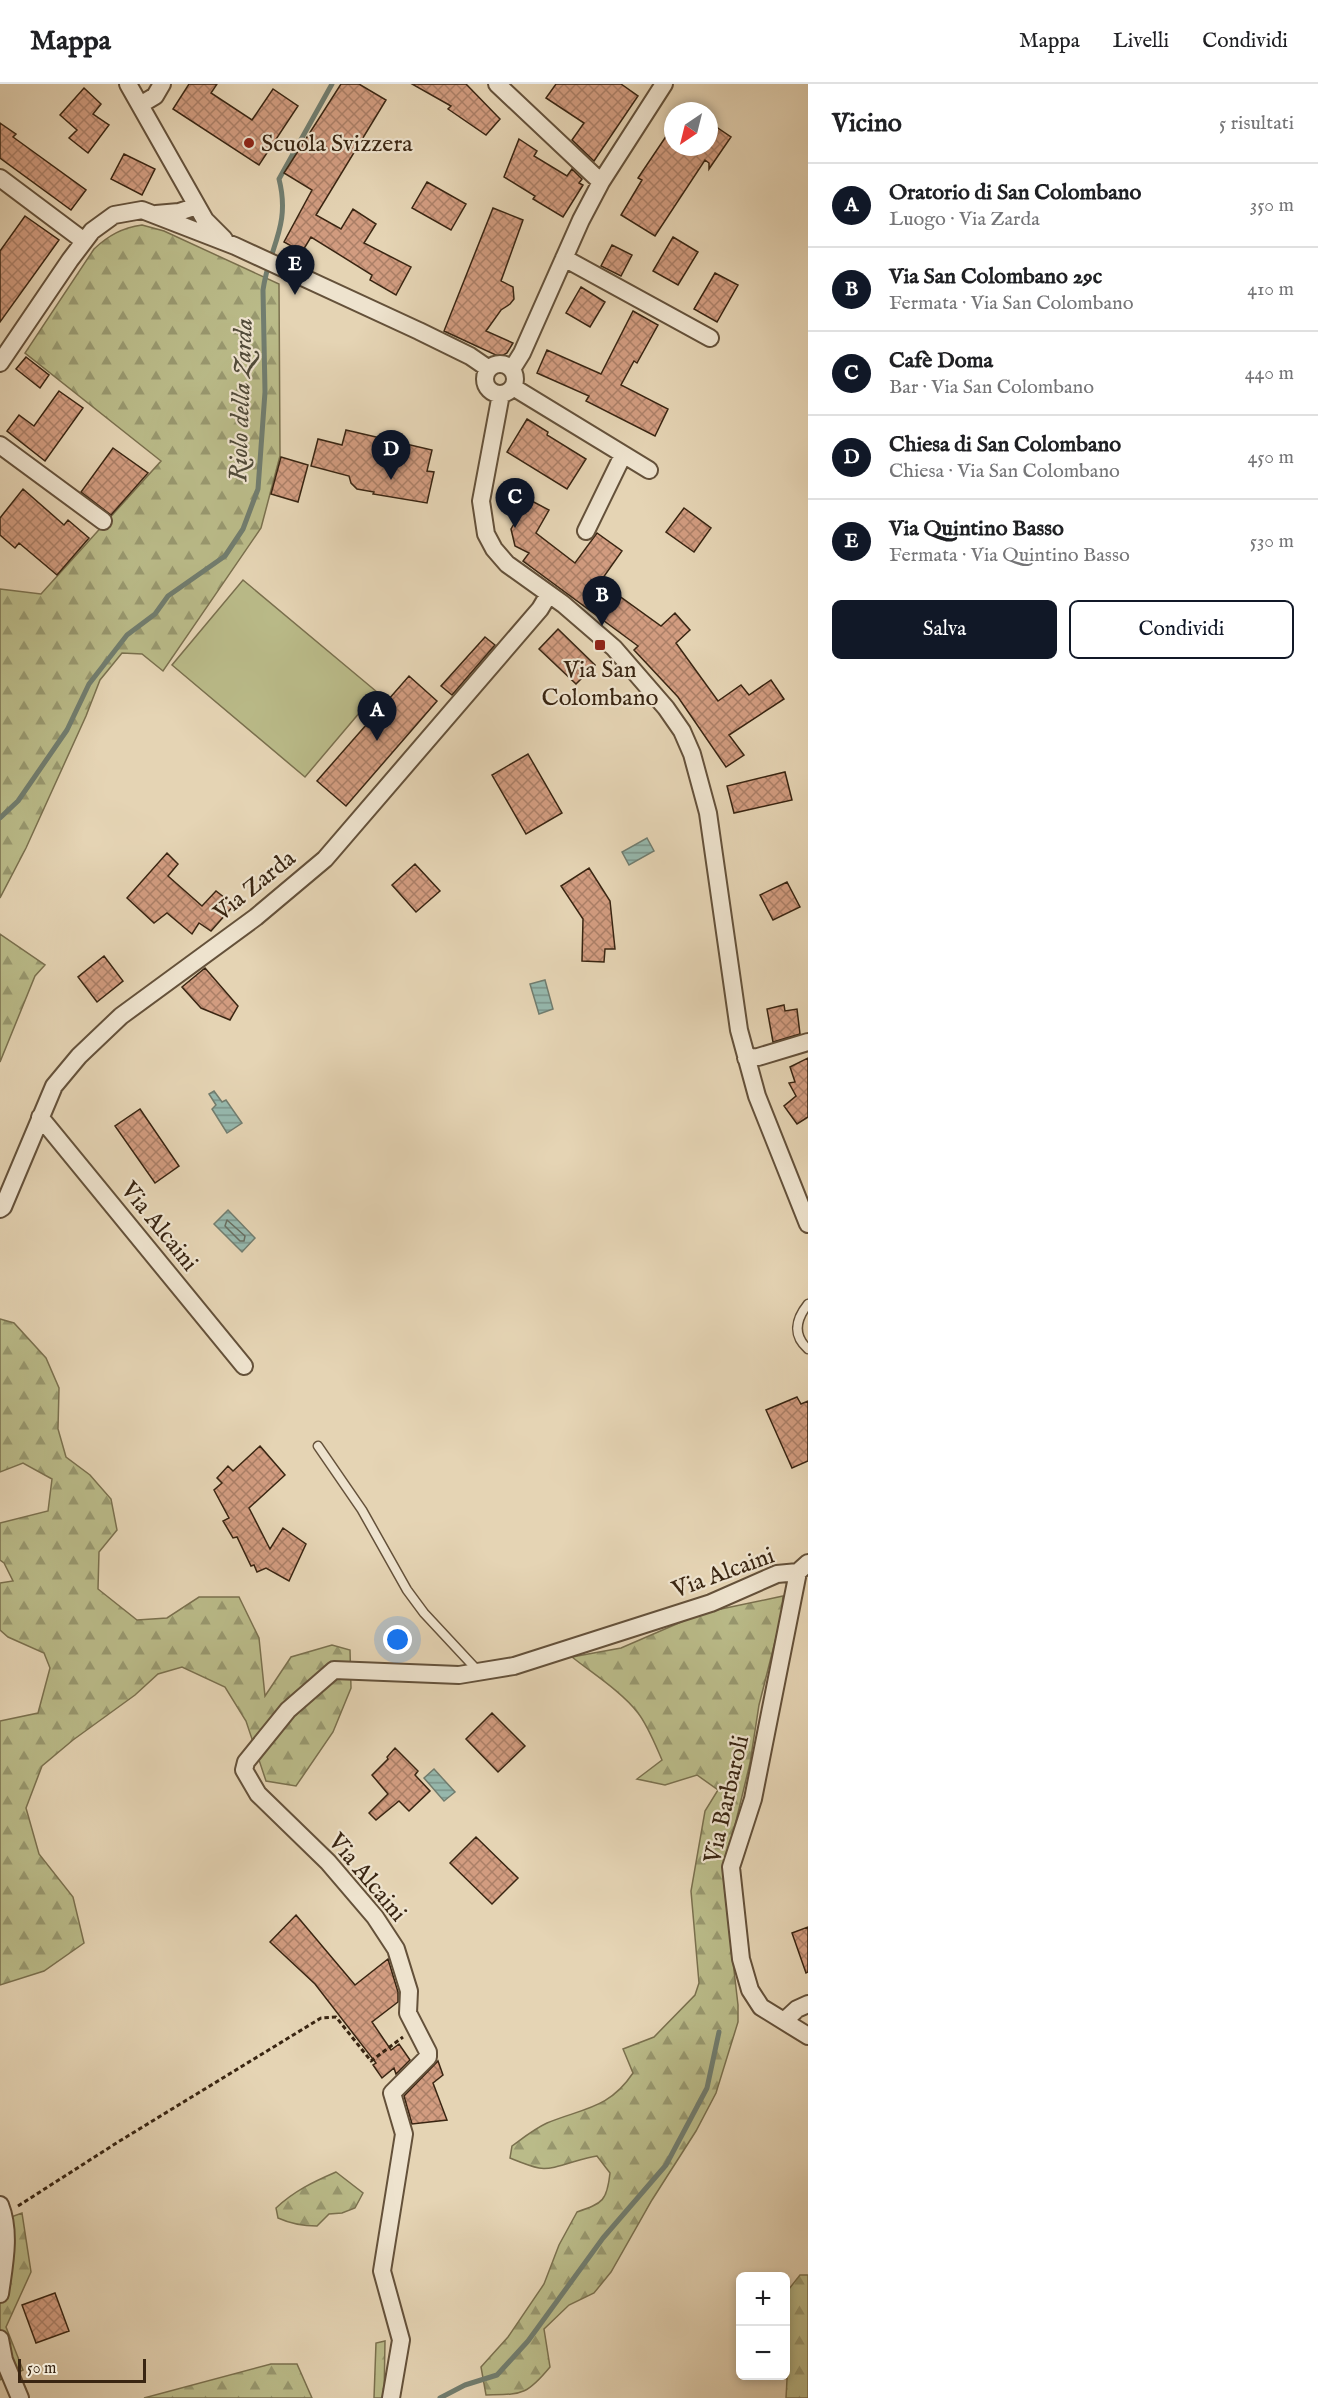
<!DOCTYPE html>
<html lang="it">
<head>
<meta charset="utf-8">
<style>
	body { margin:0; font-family:"IM FELL English",serif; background:#f2f2f2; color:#202124 }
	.controls { position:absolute; right:18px; bottom:18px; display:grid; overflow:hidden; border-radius:9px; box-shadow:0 3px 9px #0003 }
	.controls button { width:54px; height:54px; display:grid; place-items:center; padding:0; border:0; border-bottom:2px solid #e0e0e0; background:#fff; color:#202124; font:30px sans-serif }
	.compass { position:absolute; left:664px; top:18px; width:54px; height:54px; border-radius:50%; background:#fff; box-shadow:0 3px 9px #0003; rotate:215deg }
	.scale { position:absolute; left:18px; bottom:15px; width:128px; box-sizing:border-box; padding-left:6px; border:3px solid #392512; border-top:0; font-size:16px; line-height:21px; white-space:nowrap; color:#392512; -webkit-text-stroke:4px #eee3ce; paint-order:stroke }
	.you { position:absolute; left:398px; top:1556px; width:21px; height:21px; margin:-15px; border:4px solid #fff; border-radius:50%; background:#1a73e8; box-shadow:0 0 0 9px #1a73e833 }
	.badge { display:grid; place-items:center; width:39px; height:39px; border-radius:50%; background:#111827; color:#fff; font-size:20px; font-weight:700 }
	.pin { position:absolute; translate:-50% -50px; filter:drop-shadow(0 2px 3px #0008) }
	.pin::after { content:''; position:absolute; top:32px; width:21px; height:18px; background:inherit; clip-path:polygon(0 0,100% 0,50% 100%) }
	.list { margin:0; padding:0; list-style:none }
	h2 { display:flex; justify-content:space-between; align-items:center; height:78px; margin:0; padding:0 24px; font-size:26px }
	h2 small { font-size:20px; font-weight:400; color:#757577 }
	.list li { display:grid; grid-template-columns:39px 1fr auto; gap:18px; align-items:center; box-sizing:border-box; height:84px; padding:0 24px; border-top:2px solid #e0e0e0 }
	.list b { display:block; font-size:22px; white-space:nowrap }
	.list p { margin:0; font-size:20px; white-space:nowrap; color:#757577 }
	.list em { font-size:20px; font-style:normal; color:#757577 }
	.actions { display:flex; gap:12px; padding:18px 24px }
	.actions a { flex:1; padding:14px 0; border:2px solid #111827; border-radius:9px; text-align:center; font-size:21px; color:#111827 }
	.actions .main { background:#111827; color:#fff }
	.map { position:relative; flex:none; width:808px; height:2314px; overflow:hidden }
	header { display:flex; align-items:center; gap:36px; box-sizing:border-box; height:84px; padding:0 30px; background:#fff; border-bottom:2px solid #e0e0e0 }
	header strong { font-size:28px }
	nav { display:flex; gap:33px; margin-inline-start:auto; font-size:21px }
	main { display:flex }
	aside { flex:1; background:#fff }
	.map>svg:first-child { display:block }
</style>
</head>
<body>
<header>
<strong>Mappa</strong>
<nav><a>Mappa</a><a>Livelli</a><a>Condividi</a></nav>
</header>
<main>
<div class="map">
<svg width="808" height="2314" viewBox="0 0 808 2314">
	<defs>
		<pattern id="forest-firs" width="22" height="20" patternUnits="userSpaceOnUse" patternTransform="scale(1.5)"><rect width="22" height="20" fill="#babb89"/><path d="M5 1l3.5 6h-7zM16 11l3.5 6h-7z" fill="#98986f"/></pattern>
		<pattern id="water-rules" width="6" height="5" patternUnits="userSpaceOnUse" patternTransform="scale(1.5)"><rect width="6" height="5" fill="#96b8ad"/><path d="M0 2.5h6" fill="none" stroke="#7b958b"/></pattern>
		<pattern id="building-cross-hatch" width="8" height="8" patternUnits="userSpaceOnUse" patternTransform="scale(1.5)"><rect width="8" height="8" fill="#d29c80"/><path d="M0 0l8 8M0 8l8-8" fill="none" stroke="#ab7f67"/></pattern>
	</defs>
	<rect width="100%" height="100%" fill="#e5d4b4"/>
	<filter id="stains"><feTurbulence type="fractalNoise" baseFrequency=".00333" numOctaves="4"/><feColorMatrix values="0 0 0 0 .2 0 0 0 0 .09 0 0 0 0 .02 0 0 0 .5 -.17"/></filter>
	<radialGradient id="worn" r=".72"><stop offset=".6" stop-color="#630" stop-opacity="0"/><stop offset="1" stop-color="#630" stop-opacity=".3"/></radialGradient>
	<!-- forest -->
	<path fill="url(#forest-firs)" stroke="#7a704e" stroke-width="1.5" d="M142,141L164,147L279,200L280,372L261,444L163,587L142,570L122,569L100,596L86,632L26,764L0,814V505L41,510L161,377L25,269L94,165C109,151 122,144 142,141Z
		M0,850L45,881L35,892L0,978Z
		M0,1235L14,1239L46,1274L59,1304L58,1345L66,1373L90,1391L111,1415L117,1446L99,1468L98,1505L137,1536L167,1534L199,1513H239L259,1554L265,1612L291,1573L332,1561L350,1566L351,1604L333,1648L296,1702L266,1697L246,1637L225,1603L182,1583L158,1590L135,1611L73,1656L42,1682L26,1724L39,1770L73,1813L84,1859L44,1887L0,1901V1637L38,1629L50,1584L44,1569L8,1553L0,1546V1499L13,1497L4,1479L0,1476V1439L48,1427L52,1395L23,1379L0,1388Z
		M783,1512L781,1534L759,1621L750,1679L723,1791L738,1921V1938L716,2009L696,2047L652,2116L611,2188L594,2209L569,2221L544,2245L550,2283C526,2312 522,2310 486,2311L481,2283L508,2253L544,2200L559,2161L577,2128C603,2119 607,2117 610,2089L597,2072C579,2074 554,2087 539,2084C529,2082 520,2078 510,2074L512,2062C523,2054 534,2045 547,2039C583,2024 609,2025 633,1989L623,1965L654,1953L695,1911L699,1899L691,1807L705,1727L718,1706L697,1691L665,1701L637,1695L662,1676C655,1660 648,1642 638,1629C622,1608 592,1589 572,1573L621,1564L702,1529Z
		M336,2088L363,2109L355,2124L342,2129L329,2130L317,2142C305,2142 289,2139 278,2134L276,2124C294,2107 313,2098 336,2088Z
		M22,2129L31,2188L6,2243L23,2286L0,2296V2137Z
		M800,2191H808V2314H786L788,2277L786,2260V2231L789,2205Z
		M385,2257L384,2314H374L376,2259Z
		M271,2280H297L312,2314H144Z"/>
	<!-- pitch -->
	<path fill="#babb89" stroke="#7a704e" stroke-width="1.5" d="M243,496L377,608L305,693L172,581Z"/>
	<!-- water -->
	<path fill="url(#water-rules)" stroke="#717d6f" stroke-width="1.5" d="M647,754L654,767L629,781L622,768Z
		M545,896L553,925L539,930L530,900Z
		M214,1007L222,1018L226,1016L242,1039L227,1049L212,1025L216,1021L209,1010Z
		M228,1126L255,1154L242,1168L214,1140Z
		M434,1685L455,1708L444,1717L424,1694Z"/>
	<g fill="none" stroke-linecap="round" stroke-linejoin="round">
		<!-- shore -->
		<path stroke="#686e60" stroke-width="1.5" d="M227,1136L245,1152L244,1157H240L225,1142Z"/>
		<!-- stream -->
		<path stroke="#717d6f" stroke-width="5" d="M0,734L18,717L67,646L89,600L127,551L155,530L168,512L225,472L243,445L258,405L265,308L263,206C269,163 291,142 279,95L332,0
			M440,2314L465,2301L497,2291L528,2257L603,2154L666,2081L707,2004L719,1948"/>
	</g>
	<!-- building -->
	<path fill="url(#building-cross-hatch)" stroke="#392512" stroke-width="1.5" d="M189,0H217L211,9L252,36L273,5L298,22L259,81L173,25Z
		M341,0H359L386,16L316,131L341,145L353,125L376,140L364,159L411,183L396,211L370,196L372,191L311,153L302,168L284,158L312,106L284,89Z
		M412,0H466L500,35L486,51L448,25L451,22Z
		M556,0H621L638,12L594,77L572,56L584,39L546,14Z
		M84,4L101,20L93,30L109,41L88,69L69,54L77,46L60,31Z
		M709,38L731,53L709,85V79L705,76L655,152L621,131L642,96L638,94L673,42V63H709Z
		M0,39L16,50L13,53L86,106L71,126L0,74Z
		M519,55L537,67L534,72L567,92L572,85L582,95L579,99L583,101L563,133L533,115L535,112L504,93Z
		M124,70L155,85L142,111L111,95Z
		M427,98L466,120L451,146L412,124Z
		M493,124L523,136L501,197L513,203L514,215L510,220L501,226L486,247L513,259L507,269L500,273L444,247Z
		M25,132L59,156L0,238V167Z
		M673,153L698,168L678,201L653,187Z
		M612,161L632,171L621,192L601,182Z
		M715,189L738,201L717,238L694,225Z
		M581,203L605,218L590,243L566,229Z
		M633,227L658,241L637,279L634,277L621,301L668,325L655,352L586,317L589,312L537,289L547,266L601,290Z
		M26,273L49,291L40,304L16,285Z
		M59,307L83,324L45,377L7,347L19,331L34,342Z
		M527,335L548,348L547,351L586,375L567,405L507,368Z
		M346,346L432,366L427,387L434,388L427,419L373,410L374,408L357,405L351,399L349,392L311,382L318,355L342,361Z
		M113,364L148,389L111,431L81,408Z
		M281,373L308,381L298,418L271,410Z
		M23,405L64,441L68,436L89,454L57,491L19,459L15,464L0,451V434Z
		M528,415L549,426L536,449L575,479L597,449L622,467L600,498L661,542L675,529L690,546L676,559L718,617L741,601L749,611L771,596L784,615L729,651L744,671L726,683L678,613L634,566L638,562L523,477L529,469L515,462L511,445Z
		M684,424L711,444L694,468L666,448Z
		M558,545L595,581L576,600L539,565Z
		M485,553L495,561L452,611L441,602Z
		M409,592L437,617L346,722L317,697Z
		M528,670L562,729L526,750L492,691Z
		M785,688L792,716L734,729L727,702Z
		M167,769L178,780L168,792L202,822L216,807L234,821L211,847L199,839L192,850L167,829L154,839L127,814Z
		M415,780L440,807L416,828L392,801Z
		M589,784L610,817L615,865H605L604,878L582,877L583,835L561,802Z
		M787,798L800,823L773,836L760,811Z
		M104,872L123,897L97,918L78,893Z
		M205,884L238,922L230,936L201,924L182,903Z
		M784,921L785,927L797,925L800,950L773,958L767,925Z
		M808,974V1033L797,1040L784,1022L796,1012L789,999L795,998L790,983Z
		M140,1025L179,1082L155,1099L115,1042Z
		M797,1313L801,1320L808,1317V1377L792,1384L766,1326Z
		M260,1362L285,1391L249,1424L270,1465L283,1444L306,1460L289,1497L266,1484L257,1488L254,1481L251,1482L237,1453L233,1454L223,1437L229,1434L214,1406L222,1399L217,1394L228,1382L233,1387Z
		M492,1629L525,1662L498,1688L466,1655Z
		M395,1664L418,1687L415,1691L430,1707L409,1727L399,1717L376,1736L369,1729L388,1710L372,1691L388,1675L387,1673Z
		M476,1753L518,1794L492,1820L450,1779Z
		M296,1831L355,1901L388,1875L398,1908V1918L372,1938L391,1966L399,1960L410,1976L396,1990L394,1984L382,1994L373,1981L376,1979L315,1900L270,1858Z
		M808,1843V1888L806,1889L792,1849Z
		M438,1977L443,1991L433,1999L447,2036L412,2040L404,2012Z
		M55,2209L69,2247L36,2259L22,2221Z"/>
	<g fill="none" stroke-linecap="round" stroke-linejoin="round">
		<!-- service casing -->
		<g stroke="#64513a" stroke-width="11">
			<path id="service" d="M808,1220C796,1235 792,1251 808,1265
				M318,1362L362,1426L407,1506L424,1529L478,1587"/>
		</g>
		<!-- minor casing -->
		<g stroke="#64513a" stroke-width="20">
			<path id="minor" d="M128,0L205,136L224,155
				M497,0L601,98
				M140,21L155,12L162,0
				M0,94L84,157
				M156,130L179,128L197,122
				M564,174L710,254
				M0,279L70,176L92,147L114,131L142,126L235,162L419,247L470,272L489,285
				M485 295a15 15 0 1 1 30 0a15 15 0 1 1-30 0Z
				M512,285L522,269L581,136L601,98L664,0
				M513,303L649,386
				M501,310L481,417L486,450L494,465L507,480L563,520L614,564L666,624L682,647L692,670L708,729L739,946L757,1012L808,1140
				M0,361L103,437
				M586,447L623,371
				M746,974L758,973L808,958
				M40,1033L244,1282
				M0,1125L3,1123L54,1002L79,972L121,932L256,833L325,775L540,525L549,510
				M798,1488L753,1715L731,1783L741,1875L750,1906L761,1923L808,1952
				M784,1937L797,1925L808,1920
				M0,2121C11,2149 4,2181 0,2210
				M0,2255L4,2276L20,2314
				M391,2314L401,2256L382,2187L404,2050L392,2009L428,1973V1968L408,1929L409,1907L396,1865L375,1833L328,1778L258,1710L244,1686L246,1678L288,1626L334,1586L459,1591L514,1582L711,1519L777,1490L798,1488L808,1479"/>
		</g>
		<!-- path -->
		<path stroke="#392512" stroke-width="3" stroke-dasharray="4.5 3" stroke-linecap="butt" d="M18,2122L118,2058L321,1934L336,1933L371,1977L403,1953"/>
		<!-- service -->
		<use href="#service" stroke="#eee3ce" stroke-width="8"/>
		<!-- minor -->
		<use href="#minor" stroke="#eee3ce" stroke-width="16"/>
	</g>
	<!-- markers -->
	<g fill="#8f2418" stroke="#eee3ce" stroke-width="2">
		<circle cx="249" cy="59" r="6"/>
		<rect x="594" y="555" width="12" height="12" rx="3"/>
	</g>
	<g text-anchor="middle" stroke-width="4.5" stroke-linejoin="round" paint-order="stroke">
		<!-- poi labels -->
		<g font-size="24" fill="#392512" stroke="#eee3ce" text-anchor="start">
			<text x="261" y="67">Scuola Svizzera</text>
			<text x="600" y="593" text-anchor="middle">Via San<tspan x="600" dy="28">Colombano</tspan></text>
		</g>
		<!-- street labels -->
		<g font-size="24" fill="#392512" stroke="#eee3ce">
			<text transform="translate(254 801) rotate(-39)" y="8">Via Zarda</text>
			<text transform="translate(160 1142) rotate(51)" y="8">Via Alcaini</text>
			<text transform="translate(723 1488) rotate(-20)" y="8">Via Alcaini</text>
			<text transform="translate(726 1715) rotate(-77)" y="8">Via Barbaroli</text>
			<text transform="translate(368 1793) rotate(50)" y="8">Via Alcaini</text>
		</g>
		<!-- water labels -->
		<g font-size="26" font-style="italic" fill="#504a39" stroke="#eee3ce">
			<text transform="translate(240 316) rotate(-88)" y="9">Riolo della Zarda</text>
		</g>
	</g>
	<rect width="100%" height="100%" filter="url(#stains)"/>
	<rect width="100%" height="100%" fill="url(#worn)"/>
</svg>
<div class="controls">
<button>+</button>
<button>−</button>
</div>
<svg class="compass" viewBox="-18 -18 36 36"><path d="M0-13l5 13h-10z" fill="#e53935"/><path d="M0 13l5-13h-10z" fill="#757577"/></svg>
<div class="scale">50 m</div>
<div class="you"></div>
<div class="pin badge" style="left:377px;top:657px">A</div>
<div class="pin badge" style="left:602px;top:542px">B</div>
<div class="pin badge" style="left:515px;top:444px">C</div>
<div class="pin badge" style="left:391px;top:396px">D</div>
<div class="pin badge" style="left:295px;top:211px">E</div>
</div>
<aside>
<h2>Vicino<small>5 risultati</small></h2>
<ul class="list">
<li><span class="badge">A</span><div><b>Oratorio di San Colombano</b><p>Luogo · Via Zarda</p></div><em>350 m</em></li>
<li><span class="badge">B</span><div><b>Via San Colombano 29c</b><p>Fermata · Via San Colombano</p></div><em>410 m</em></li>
<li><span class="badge">C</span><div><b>Cafè Doma</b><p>Bar · Via San Colombano</p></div><em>440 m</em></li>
<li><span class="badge">D</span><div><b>Chiesa di San Colombano</b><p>Chiesa · Via San Colombano</p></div><em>450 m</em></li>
<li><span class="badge">E</span><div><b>Via Quintino Basso</b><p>Fermata · Via Quintino Basso</p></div><em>530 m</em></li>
</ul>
<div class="actions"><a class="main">Salva</a><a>Condividi</a></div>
</aside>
</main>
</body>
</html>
